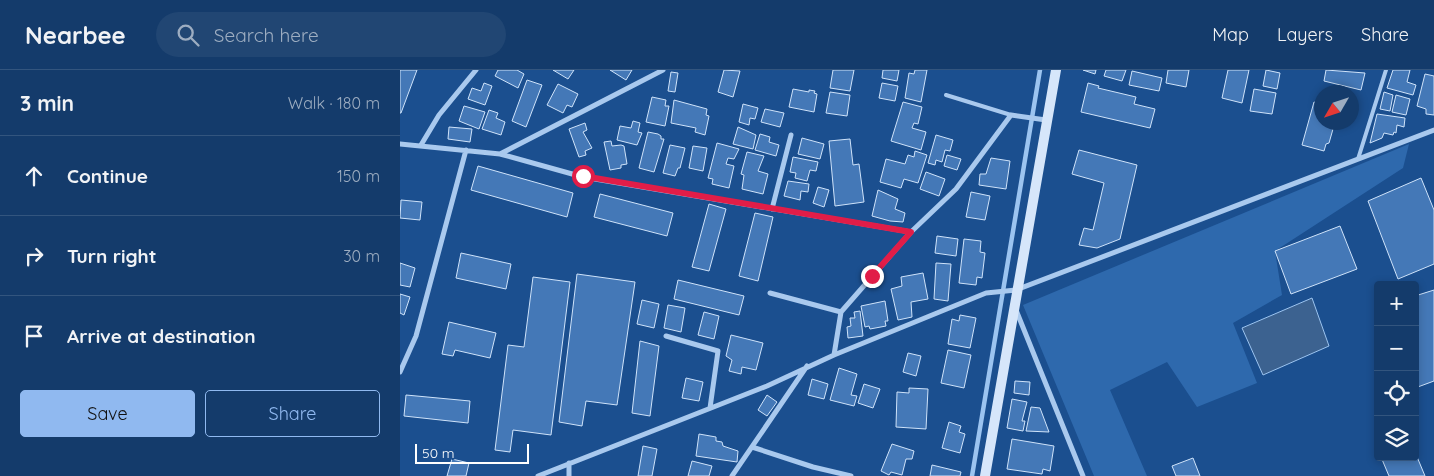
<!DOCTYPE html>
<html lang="en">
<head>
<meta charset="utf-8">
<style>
	body { margin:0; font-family:Quicksand,sans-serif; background:#214673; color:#f1f3f6 }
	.controls { position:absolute; right:15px; bottom:15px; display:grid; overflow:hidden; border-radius:5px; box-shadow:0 2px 8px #0003 }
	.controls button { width:45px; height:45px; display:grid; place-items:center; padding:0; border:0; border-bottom:1px solid #33557e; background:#143b6b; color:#f1f3f6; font:25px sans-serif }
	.compass { position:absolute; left:914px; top:15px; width:45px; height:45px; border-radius:50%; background:#143b6b; box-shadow:0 2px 8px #0003; rotate:231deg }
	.scale { position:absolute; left:15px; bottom:12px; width:114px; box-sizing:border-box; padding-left:5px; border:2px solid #fff; border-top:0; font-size:14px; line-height:18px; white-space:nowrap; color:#fff; -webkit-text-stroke:4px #1b4f8f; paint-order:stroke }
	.stop { position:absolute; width:15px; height:15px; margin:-11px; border:4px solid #e11d48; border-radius:50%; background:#fff }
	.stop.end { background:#e11d48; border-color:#fff; box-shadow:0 1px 5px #0008 }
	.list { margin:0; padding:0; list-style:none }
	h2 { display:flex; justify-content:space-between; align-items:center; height:65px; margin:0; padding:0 20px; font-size:21px }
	h2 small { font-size:16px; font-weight:400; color:#9dadc1 }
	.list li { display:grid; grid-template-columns:32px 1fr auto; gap:15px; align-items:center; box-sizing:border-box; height:80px; padding:0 20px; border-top:1px solid #33557e }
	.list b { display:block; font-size:19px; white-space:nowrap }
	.list em { font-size:16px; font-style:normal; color:#9dadc1 }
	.actions { display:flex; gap:10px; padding:15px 20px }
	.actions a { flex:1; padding:11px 0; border:1px solid #90b9f0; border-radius:5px; text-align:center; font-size:18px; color:#90b9f0 }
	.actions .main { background:#90b9f0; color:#111 }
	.icon { flex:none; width:28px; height:28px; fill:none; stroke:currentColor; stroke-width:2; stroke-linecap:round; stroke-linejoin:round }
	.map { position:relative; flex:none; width:1034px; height:406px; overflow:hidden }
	header { display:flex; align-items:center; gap:30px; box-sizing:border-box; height:70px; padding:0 25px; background:#143b6b; border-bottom:1px solid #33557e }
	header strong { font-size:24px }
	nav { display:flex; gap:28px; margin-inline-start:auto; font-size:18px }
	.search { width:350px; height:45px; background:#214673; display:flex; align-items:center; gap:12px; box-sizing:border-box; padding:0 18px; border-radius:28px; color:#9dadc1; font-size:19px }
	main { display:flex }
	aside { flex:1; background:#143b6b }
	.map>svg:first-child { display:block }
</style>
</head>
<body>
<header>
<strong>Nearbee</strong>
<div class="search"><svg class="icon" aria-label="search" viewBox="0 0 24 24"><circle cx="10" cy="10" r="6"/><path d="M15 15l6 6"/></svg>Search here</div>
<nav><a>Map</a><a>Layers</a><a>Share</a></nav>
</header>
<main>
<aside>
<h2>3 min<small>Walk · 180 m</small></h2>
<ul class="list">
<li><svg class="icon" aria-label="ahead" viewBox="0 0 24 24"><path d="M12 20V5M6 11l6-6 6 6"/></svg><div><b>Continue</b></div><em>150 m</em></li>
<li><svg class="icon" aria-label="right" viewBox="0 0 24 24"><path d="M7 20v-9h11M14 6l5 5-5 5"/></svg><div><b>Turn right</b></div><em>30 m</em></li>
<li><svg class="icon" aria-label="arrive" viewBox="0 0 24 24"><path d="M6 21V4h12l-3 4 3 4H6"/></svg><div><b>Arrive at destination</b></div></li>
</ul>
<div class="actions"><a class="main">Save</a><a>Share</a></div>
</aside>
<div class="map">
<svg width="1034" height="406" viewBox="0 0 1034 406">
	<rect width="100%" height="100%" fill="#1b4f8f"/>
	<!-- green -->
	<path fill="#2e69ad" d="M1009,74L1003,98L875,181L882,225L833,253L857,313L797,337L767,292L710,320L747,406H694L623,235Z"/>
	<!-- water -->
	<path fill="#3c6290" stroke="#9cc4f0" d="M912,228L929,276L863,305L842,258Z"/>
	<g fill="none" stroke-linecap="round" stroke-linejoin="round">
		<!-- stream -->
		<path stroke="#9cc4f0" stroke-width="4.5" d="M572,406L640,0"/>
	</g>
	<!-- building -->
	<path fill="#4478b7" stroke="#cfe3fa" d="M0,0H17L1,43H0Z
		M98,0H117L124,4L118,18L95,6Z
		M153,0H174L168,9Z
		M210,0H232L226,10Z
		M324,0L340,1L333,27L318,22Z
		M433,0H454L450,21L430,18Z
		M483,0H499L497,11L482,8Z
		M515,0H527L521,32L505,28L509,3L514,4Z
		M683,0H696L695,4Z
		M706,0H726L722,11L704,6Z
		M768,0H789L786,17L766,13Z
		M828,0H849L842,33L822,28Z
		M866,0L880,3L877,19L863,16Z
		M926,0L965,3L961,20L924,11Z
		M993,0H1010L1007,12L1016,15L1013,25L987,18Z
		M732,1L762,8L759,21L729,15Z
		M271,2L278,3L275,22L268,21Z
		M1025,4L1034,6V45L1026,44V39L1017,36Z
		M127,10L142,15L126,57L112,51Z
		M84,13L92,16L85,35L68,29L72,18L81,21Z
		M482,13L498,16L495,31L479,28Z
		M688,13L699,16L698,18L736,27L734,34L755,39L750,58L681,42Z
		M158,14L178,24L172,37L167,35L163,43L147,35Z
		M393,19L409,22V20L415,21L414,23L417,24L414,42L389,37Z
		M854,19L876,23L872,44L850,41Z
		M430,22L450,25L447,46L426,43Z
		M984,22L993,25L990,41L980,39Z
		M996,25L1010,29L1006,45L992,42Z
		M252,27L266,30L265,36H269L265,56L246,52Z
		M274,30L307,39L306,45L309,46L305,65L295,62L296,58L271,53Z
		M503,32L522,37L518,54L514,53L512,58L526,62L521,80L491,71Z
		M914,32L922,34V52H935L929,73L926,74L924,81L902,75Z
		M343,34L358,38L355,49L350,48L349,55L339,52Z
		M64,36L85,42L79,59L59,51Z
		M365,39L384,43L380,57L361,52Z
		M89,40L98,43L96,48L105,52L101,65L82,59Z
		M977,44L1005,48L1004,57L997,55L996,63L994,62L993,65L984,63L982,68L970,73Z
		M233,51L240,53L238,62L242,63L237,75L217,70L220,56L231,58Z
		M185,53L187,60L183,62L192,78L185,81L186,85L179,87L169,59Z
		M49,57L72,59L70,72L48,69Z
		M338,57L356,65L353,79L333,74Z
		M248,62L258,64L261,66V69H264L254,102L239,98Z
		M360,64L370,67L369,72L379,75L376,86L355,80Z
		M536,65L553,70L550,81L545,80L542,92L536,90L535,95L528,93Z
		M402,68L424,74L420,89L398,84Z
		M450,69L453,95L459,94L464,132L435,136L429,71Z
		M211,71L212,76L221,75L224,76L227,94L221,95V98L210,100L204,72Z
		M317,73L339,79L334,89L328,88L326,94L334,96L329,118L312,114L313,109L308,108Z
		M270,75L285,78L280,98H278L275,106L263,103Z
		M293,76L307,78L303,101L289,98Z
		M679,80L737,95L720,169L697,178L679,175L684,158L693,160L704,113L672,104Z
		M515,81L527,85L518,113L504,109L501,118L480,112L486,89L505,94L508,85L514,87Z
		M347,82L364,86L358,101L368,104L363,124L342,119L344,105L341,104Z
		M547,85L561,89L557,100L544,96Z
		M393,87L418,92L416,101L410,100L407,111L395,108L396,103L390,102Z
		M591,88L610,91L606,119L579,115L580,104H586Z
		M78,96L173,123L167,147L71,120Z
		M526,102L545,109L539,126L520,119Z
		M1021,108L1034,140V194L998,209L968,131Z
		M388,111L409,114L408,122L401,121L400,130L384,126Z
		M418,117L429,120L424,137L413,133Z
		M478,120L498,129L495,139L505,143L503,152L490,151L472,146Z
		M571,122L590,126L585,150L566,147Z
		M200,124L273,143L267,166L194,147Z
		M1,130L22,132L20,150L0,148Z
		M309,134L326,139L309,201L292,197Z
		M355,143L373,147L358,211L339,206Z
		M940,156L957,199L891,224L875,181Z
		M537,166L558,169L556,186L535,183Z
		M564,169L581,171L580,182L585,183L582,208L577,207L576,215L559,213Z
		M61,183L111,194L106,219L56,208Z
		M0,193L15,198L10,217L0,215Z
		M536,193L551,194L548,231L534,229Z
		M523,203L528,229L511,232L512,247L498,250L491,219L502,216L501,207Z
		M177,204L235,212L217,335L186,331L182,356L159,352Z
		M133,207L170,212L151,365L113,360L110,382L95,380L108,275L124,277Z
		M278,210L344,226L339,245L274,229Z
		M1034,220V311L1015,318V226Z
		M0,224L10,227L4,245L0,243Z
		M242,230L259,234L254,258L237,254Z
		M485,231L488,251H485L486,256L470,259L469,256L465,257L461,236Z
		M268,235L285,238L281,262L264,258Z
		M460,241L463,266L448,268L447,257L451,256L450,248H455L454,242Z
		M304,242L319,246L314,269L298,265Z
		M560,245L576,248L570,278L548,274L552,249L559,251Z
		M49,252L96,263L90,288L55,280L53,286L42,284Z
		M331,265L363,273L356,300L342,297L341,304L329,301L332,290L326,286Z
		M240,271L259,276L250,346L232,343Z
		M548,280L571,285L564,318L541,313Z
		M508,283L521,286L516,306L503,302Z
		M439,298L457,304L451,325L457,326L454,336L430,330Z
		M286,308L303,312L299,331L282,328Z
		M412,309L428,314L424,329L408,325Z
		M615,311L630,312L629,325L614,323Z
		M464,314L480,319L473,338L458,333Z
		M509,318L528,319L526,359L496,357L497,322L509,323Z
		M6,325L70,331L68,353L4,346Z
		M367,325L377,332L367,346L358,340Z
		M612,329L627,332L622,351H625L623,361L607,358Z
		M631,337L640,338L649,362L626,361Z
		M549,352L561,356L559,362L565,364L560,383L542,378Z
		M299,364L316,367V371L322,372L323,376L338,381L337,392L296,386Z
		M612,369L654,376L650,401L643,399L642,404L607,399Z
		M492,374L514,381L512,389H506L502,405L491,402L489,405L481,401Z
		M243,376L257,379L252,406H238Z
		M1015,382L1025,406H989L981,387H1015Z
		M793,388L800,406H776L772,396Z
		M52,389L69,393L66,406H47Z
		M292,391L312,396L309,406H288Z
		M532,395L561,402L560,406H530Z"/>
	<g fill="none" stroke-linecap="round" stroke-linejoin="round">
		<!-- lane -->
		<path stroke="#a9c9ee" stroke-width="4" d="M546,25L611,45
			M958,89L986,0"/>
		<!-- street -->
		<path stroke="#a9c9ee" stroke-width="5" d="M0,74L100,84L263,0
			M21,75L39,45L76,0
			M100,84L183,107L511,162
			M372,139L391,65
			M370,223L441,242
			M616,240L683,406
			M266,266L318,281L310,338
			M434,285L441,242L511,162L556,119L611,45L646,50
			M0,302L16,266L66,80
			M352,377L413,397L451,406
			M169,393V406
			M138,406L367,316L434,285L586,223L616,220L1034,60
			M332,406L407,296"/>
		<!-- secondary -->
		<path stroke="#d6e6fa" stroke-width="10" d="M585,406L656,0"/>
	</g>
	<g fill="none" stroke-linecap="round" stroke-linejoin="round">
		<!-- route -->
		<path stroke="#e11d48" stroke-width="6" d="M183,106L511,162L472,206"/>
	</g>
</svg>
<div class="controls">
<button>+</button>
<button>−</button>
<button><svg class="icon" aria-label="locate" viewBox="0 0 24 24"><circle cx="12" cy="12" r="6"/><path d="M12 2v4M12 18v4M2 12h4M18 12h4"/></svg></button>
<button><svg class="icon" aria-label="layers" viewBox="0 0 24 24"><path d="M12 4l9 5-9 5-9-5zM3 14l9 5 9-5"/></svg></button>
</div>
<svg class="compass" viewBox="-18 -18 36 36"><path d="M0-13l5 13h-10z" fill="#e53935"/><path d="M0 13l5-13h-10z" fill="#9dadc1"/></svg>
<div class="scale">50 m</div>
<div class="stop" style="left:183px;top:106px"></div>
<div class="stop end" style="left:472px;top:206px"></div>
</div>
</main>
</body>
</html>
